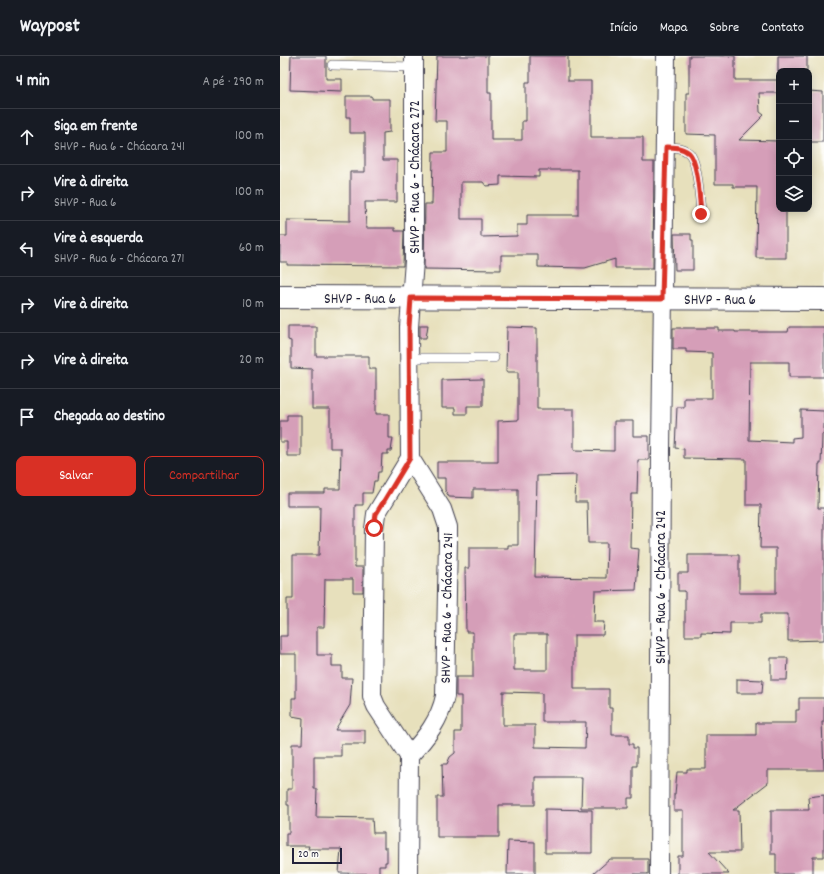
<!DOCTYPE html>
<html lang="pt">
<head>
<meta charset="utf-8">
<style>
	body { margin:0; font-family:Dekko,sans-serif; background:#242831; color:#f1f3f6 }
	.controls { position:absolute; right:12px; top:12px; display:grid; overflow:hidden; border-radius:8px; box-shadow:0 2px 10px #0003 }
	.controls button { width:36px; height:36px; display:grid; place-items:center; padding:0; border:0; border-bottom:1px solid #363941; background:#171b24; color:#f1f3f6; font:20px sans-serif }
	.scale { position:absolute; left:12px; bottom:10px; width:50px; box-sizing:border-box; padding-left:4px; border:2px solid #22223b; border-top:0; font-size:11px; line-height:14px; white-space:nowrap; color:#22223b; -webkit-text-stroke:3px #fdfcf7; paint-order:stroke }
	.stop { position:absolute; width:12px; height:12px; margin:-9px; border:3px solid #d93025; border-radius:50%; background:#fff }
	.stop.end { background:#d93025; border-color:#fff; box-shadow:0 1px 4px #0008 }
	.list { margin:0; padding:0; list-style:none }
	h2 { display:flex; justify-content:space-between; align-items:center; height:52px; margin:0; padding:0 16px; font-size:17px }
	h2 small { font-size:13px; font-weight:400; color:#9ea1a6 }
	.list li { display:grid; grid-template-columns:26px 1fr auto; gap:12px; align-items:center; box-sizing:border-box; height:56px; padding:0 16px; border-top:1px solid #363941 }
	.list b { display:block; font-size:15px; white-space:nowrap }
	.list p { margin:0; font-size:13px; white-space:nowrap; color:#9ea1a6 }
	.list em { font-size:13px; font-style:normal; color:#9ea1a6 }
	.actions { display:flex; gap:8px; padding:12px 16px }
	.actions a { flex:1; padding:9px 0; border:1px solid #d93025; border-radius:8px; text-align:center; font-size:14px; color:#d93025 }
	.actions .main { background:#d93025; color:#fff }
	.icon { flex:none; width:22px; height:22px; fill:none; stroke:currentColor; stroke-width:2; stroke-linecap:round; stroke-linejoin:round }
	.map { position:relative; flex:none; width:544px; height:818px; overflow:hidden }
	header { display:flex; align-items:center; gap:24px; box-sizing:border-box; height:56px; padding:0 20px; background:#171b24; border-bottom:1px solid #363941 }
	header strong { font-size:19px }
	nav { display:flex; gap:22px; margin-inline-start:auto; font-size:14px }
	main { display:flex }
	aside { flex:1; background:#171b24 }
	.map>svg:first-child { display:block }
</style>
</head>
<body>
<header>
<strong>Waypost</strong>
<nav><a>Início</a><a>Mapa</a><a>Sobre</a><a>Contato</a></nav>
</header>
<main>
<aside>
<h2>4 min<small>A pé · 290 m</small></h2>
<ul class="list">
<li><svg class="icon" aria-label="ahead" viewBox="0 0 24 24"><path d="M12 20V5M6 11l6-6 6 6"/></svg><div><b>Siga em frente</b><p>SHVP - Rua 6 - Chácara 241</p></div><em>100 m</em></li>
<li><svg class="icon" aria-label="right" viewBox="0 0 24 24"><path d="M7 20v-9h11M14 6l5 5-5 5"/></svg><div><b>Vire à direita</b><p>SHVP - Rua 6</p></div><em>100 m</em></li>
<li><svg class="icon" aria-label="left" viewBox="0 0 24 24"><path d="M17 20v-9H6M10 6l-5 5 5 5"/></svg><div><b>Vire à esquerda</b><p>SHVP - Rua 6 - Chácara 271</p></div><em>60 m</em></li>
<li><svg class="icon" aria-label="right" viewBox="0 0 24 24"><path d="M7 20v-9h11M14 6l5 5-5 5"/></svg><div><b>Vire à direita</b></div><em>10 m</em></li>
<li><svg class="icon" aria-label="right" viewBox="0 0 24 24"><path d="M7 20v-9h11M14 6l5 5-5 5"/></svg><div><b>Vire à direita</b></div><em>20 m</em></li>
<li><svg class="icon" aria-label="arrive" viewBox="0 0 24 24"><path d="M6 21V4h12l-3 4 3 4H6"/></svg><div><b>Chegada ao destino</b></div></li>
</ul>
<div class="actions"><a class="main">Salvar</a><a>Compartilhar</a></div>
</aside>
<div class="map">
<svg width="544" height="818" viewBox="0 0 544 818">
	<rect width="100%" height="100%" fill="#fdfcf7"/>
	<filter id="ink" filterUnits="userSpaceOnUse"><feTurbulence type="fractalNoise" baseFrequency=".025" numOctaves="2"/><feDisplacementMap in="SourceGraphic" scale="8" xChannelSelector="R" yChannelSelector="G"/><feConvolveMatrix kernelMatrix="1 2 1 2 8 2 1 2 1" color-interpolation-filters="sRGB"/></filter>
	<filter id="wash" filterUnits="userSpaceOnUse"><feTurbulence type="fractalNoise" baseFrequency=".012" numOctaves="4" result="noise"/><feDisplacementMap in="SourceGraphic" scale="16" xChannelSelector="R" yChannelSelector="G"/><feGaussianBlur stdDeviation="0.9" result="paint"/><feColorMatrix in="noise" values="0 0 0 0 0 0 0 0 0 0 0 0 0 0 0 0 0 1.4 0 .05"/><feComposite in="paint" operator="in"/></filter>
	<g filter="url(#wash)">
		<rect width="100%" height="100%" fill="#e7e0bc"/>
		<g id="blocks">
			<!-- building -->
			<path fill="#d59eb8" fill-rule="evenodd" d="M11,0H46V23H62V36L10,34Z
				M157,0H208V37H211V84H242V65H246V26H250V0H288V25H311V81H363V106H374L373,212H335V203L305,212L258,211V199H221V214L144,213L145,148H152L153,96H167V65H155ZM259,114H298V159H247V169H237V180L201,181V163H181V126H203L206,130L220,129V120L259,121Z
				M409,0H455V24H499V37H479L480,56L484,59L459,84L499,85V153H506V202H476L477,131H453V128H435V79L406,78V37H409Z
				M498,0H527V15H498Z
				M529,35L543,36V86H529Z
				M66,40H92V43H110V76L103,77V104H117V146H85L86,172H115V175H124L123,210L7,209V206H0V180H7V164L70,165V116H85V77H70V61H66Z
				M394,178H411V184H413V214H395Z
				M140,269H148L146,282H140Z
				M8,270H36V300H89V313H96V358H109V382H113L111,395H108V398H102L101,416H98L97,425H94L92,437H83V449H75V511H83V536H73V523H45L44,571H37V599H52V610H62V622H72L70,649L55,674H85V688H61V700H34V733H37L36,761L92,762L93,777H104V792H107V806H105V810H99V818L59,817L61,793H28L29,790H6V777H9V749H7V733H12V688H22L23,662L12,660V642H16V598H0V580H7V543H13V499H39L40,450H7V437H45V433H60L61,392H50V353H32V313L11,312V285L8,284Z
				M227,271L257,272V353H294V394L334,395V365H353V380H369V404H358L357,438H351L350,492L359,493L356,534L315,535L314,566H324L323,579H294V633H329V652H332V679H349V688H353V692H357V710H353V742H348V752H301L302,721H255V749H219V781H157V741H163L162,708H167L170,701L175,697V676H181V640H176V621H193V576H186L185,512H189V492H228V489H238V433H193V442L169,441L165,434V422H157V406H218V365L238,364V316H226ZM296,419L295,446H307L308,487H327L326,522L255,521L257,420ZM234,578H267V614H234ZM223,636L262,637V666H306L305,692L255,691V669H223Z
				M509,271H544V321H509V306H470L469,384L512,386V382L521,381V354L544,355V378H542V382L541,408H539L538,452H544V584L508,585V558H481V567H450V578L421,577V580H405V535H398V517H408V499H459V537H496V492H480L481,449H466V403L404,402V393L395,392L397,351H404V342H432V297L406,296V293H393V272H439V275H455V276H508Z
				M203,323V350H187V358H175V352H162V324Z
				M7,359H21V400H7V386H0V365H7Z
				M491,602H508L507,624H491Z
				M457,623L483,624L482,637H457Z
				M519,642H544V666H542L544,714H488V727L453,754H459L460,796H429L449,818H398V800H403V755H394V738H395L397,716H407V713H426V679H476V667H516V654H519Z
				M544,739V801H533V818H496V798H491V754H529L528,741Z
				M265,753L312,754V797H265Z
				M228,785L255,786V818H227Z
				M330,803H368V818H313Z"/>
		</g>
	</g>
	<g filter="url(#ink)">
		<use href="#blocks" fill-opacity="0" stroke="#403e4e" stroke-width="1"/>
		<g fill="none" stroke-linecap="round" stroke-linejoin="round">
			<!-- service casing -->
			<g stroke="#403e4e" stroke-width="10">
				<path id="service" d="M52,9L134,11
					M385,91C394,91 402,91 409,97C418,106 420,144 421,158
					M130,302H214"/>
			</g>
			<!-- minor casing -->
			<g stroke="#403e4e" stroke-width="20">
				<path id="minor" d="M129,700L96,650L92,640L94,473L96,458L130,402
					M128,818L129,700C146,682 160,664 165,640L168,483V471L162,453L130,402L129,271L134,205V0
					M379,818L381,394L386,0"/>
			</g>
			<!-- tertiary casing -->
			<g stroke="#403e4e" stroke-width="24">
				<path id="tertiary" d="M0,241L544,243"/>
			</g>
			<!-- service -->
			<use href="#service" stroke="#fff" stroke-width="9"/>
			<!-- minor -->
			<use href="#minor" stroke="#fff" stroke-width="18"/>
			<!-- tertiary -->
			<use href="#tertiary" stroke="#fff" stroke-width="22"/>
		</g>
	</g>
	<g fill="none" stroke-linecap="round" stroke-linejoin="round" filter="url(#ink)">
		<!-- route -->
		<path stroke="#d93025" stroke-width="5" d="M94,472L96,458L130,402L129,271L131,242L382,243L386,91C394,91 402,91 409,97C418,106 420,144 421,158"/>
	</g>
	<g text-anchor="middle" stroke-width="3" stroke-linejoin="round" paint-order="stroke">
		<!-- street labels -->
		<g font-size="15" fill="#22223b" stroke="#fdfcf7">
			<text transform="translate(134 121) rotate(-90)" y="5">SHVP - Rua 6 - Chácara 272</text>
			<text x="80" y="247">SHVP - Rua 6</text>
			<text x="440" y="248">SHVP - Rua 6</text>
			<text transform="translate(380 531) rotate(-90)" y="5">SHVP - Rua 6 - Chácara 242</text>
			<text transform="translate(166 552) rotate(-89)" y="5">SHVP - Rua 6 - Chácara 241</text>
		</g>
	</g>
</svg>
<div class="controls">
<button>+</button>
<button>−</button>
<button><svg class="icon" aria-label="locate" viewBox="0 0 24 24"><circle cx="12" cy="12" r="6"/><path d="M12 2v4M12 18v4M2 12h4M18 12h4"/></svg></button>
<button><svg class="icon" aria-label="layers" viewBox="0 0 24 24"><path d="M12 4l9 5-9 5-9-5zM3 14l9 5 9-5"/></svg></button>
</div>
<div class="scale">20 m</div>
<div class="stop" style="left:94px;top:472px"></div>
<div class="stop end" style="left:421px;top:158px"></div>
</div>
</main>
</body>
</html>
